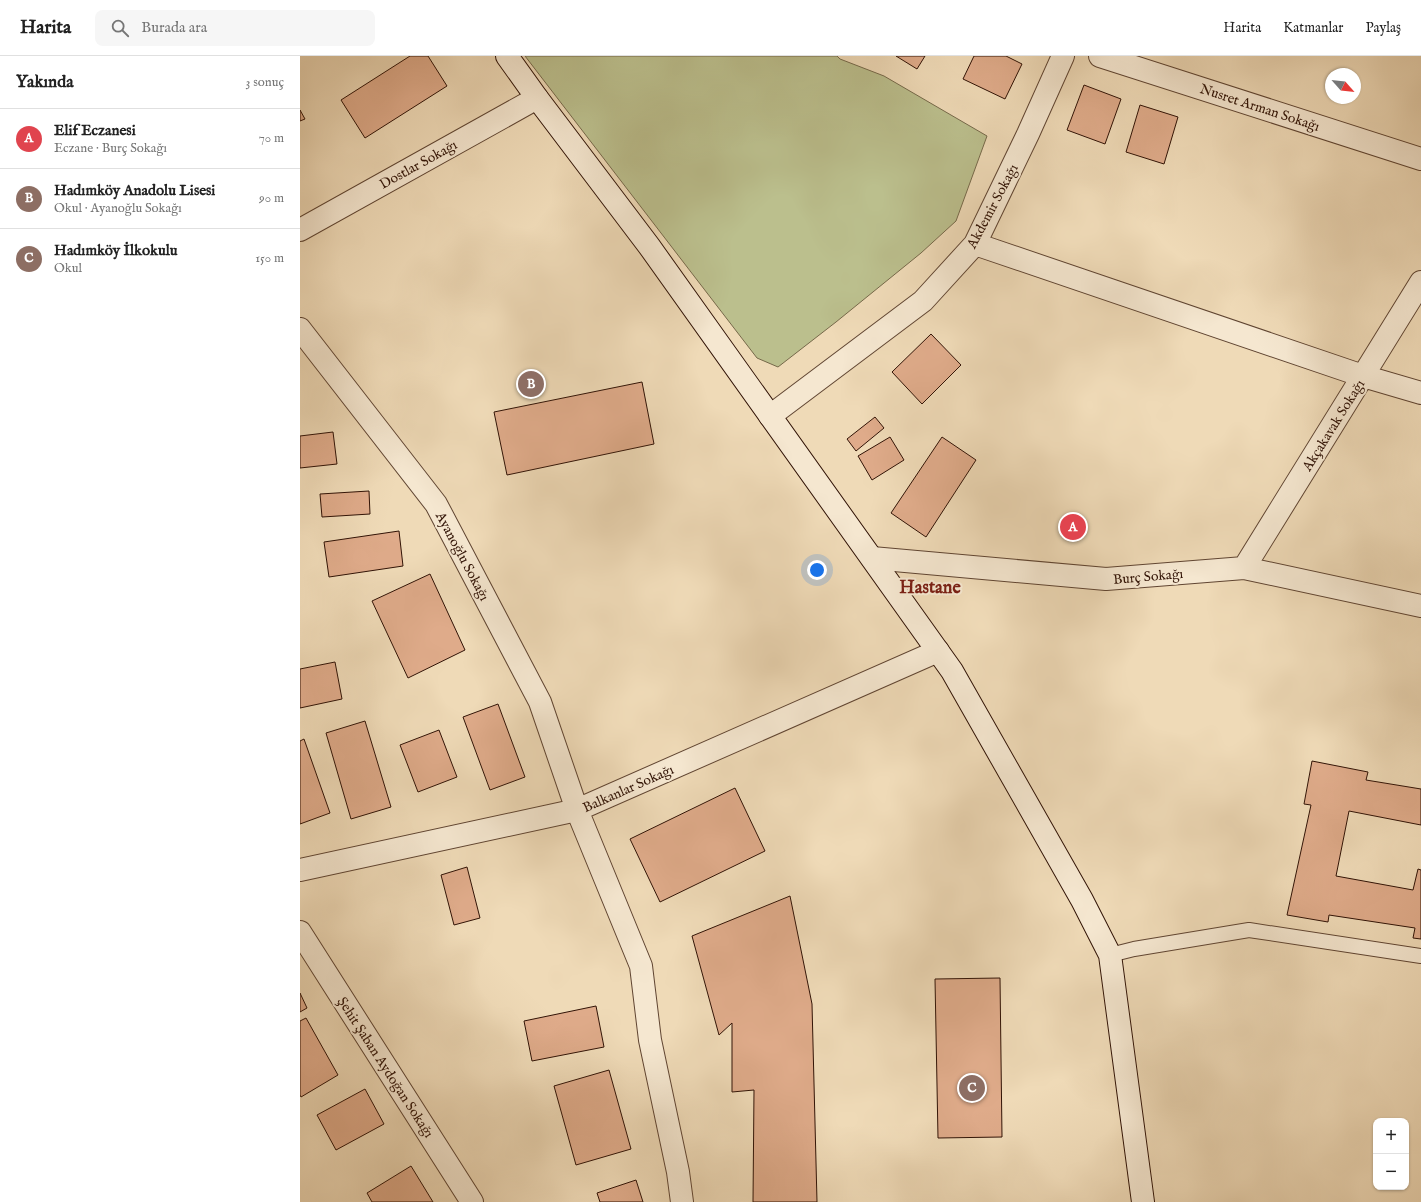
<!DOCTYPE html>
<html lang="tr">
<head>
<meta charset="utf-8">
<style>
	body { margin:0; font-family:"IM FELL English",serif; background:#f6f6f6; color:#222 }
	.controls { position:absolute; right:12px; bottom:12px; display:grid; overflow:hidden; border-radius:8px; box-shadow:0 1px 3px #0004 }
	.controls button { width:36px; height:36px; display:grid; place-items:center; padding:0; border:0; border-bottom:1px solid #e0e0e0; background:#fff; color:#222; font:20px sans-serif }
	.compass { position:absolute; left:1025px; top:12px; width:36px; height:36px; border-radius:50%; background:#fff; box-shadow:0 1px 3px #0004; rotate:117deg }
	.you { position:absolute; left:517px; top:514px; width:14px; height:14px; margin:-10px; border:3px solid #fff; border-radius:50%; background:#1a73e8; box-shadow:0 0 0 6px #1a73e833 }
	.badge { display:grid; place-items:center; width:26px; height:26px; border-radius:50%; background:#b45309; color:#fff; font-size:13px; font-weight:700 }
	.pin { position:absolute; translate:-50% -50%; border:2px solid #fff; box-shadow:0 1px 4px #0006 }
	.list { margin:0; padding:0; list-style:none }
	h2 { display:flex; justify-content:space-between; align-items:center; height:52px; margin:0; padding:0 16px; font-size:17px }
	h2 small { font-size:13px; font-weight:400; color:#767676 }
	.list li { display:grid; grid-template-columns:26px 1fr auto; gap:12px; align-items:center; box-sizing:border-box; height:60px; padding:0 16px; border-top:1px solid #e0e0e0 }
	.list b { display:block; font-size:15px; white-space:nowrap }
	.list p { margin:0; font-size:13px; white-space:nowrap; color:#767676 }
	.list em { font-size:13px; font-style:normal; color:#767676 }
	.icon { flex:none; width:22px; height:22px; fill:none; stroke:currentColor; stroke-width:2; stroke-linecap:round; stroke-linejoin:round }
	.map { position:relative; flex:none; width:1121px; height:1146px; overflow:hidden }
	header { display:flex; align-items:center; gap:24px; box-sizing:border-box; height:56px; padding:0 20px; background:#fff; border-bottom:1px solid #e0e0e0 }
	header strong { font-size:19px }
	nav { display:flex; gap:22px; margin-inline-start:auto; font-size:14px }
	.search { width:280px; height:36px; background:#f6f6f6; display:flex; align-items:center; gap:10px; box-sizing:border-box; padding:0 14px; border-radius:8px; color:#767676; font-size:15px }
	main { display:flex }
	aside { flex:1; background:#fff }
	.map>svg:first-child { display:block }
</style>
</head>
<body>
<header>
<strong>Harita</strong>
<div class="search"><svg class="icon" aria-label="search" viewBox="0 0 24 24"><circle cx="10" cy="10" r="6"/><path d="M15 15l6 6"/></svg>Burada ara</div>
<nav><a>Harita</a><a>Katmanlar</a><a>Paylaş</a></nav>
</header>
<main>
<aside>
<h2>Yakında<small>3 sonuç</small></h2>
<ul class="list">
<li><span class="badge" style="background:#e0444e">A</span><div><b>Elif Eczanesi</b><p>Eczane · Burç Sokağı</p></div><em>70 m</em></li>
<li><span class="badge" style="background:#8d6e63">B</span><div><b>Hadımköy Anadolu Lisesi</b><p>Okul · Ayanoğlu Sokağı</p></div><em>90 m</em></li>
<li><span class="badge" style="background:#8d6e63">C</span><div><b>Hadımköy İlkokulu</b><p>Okul</p></div><em>150 m</em></li>
</ul>
</aside>
<div class="map">
<svg width="1121" height="1146" viewBox="0 0 1121 1146">
	<rect width="100%" height="100%" fill="#efdab7"/>
	<filter id="stains"><feTurbulence type="fractalNoise" baseFrequency=".005" numOctaves="4"/><feColorMatrix values="0 0 0 0 .2 0 0 0 0 .09 0 0 0 0 .02 0 0 0 .5 -.17"/></filter>
	<radialGradient id="worn" r=".72"><stop offset=".6" stop-color="#630" stop-opacity="0"/><stop offset="1" stop-color="#630" stop-opacity=".3"/></radialGradient>
	<!-- green -->
	<path fill="#bbbf8d" stroke="#76694a" d="M225,0H537L540,3L584,20L687,80L656,165L621,197L536,266L478,311L457,302Z"/>
	<!-- building -->
	<path fill="#dfab8a" stroke="#311306" d="M110,0H128L147,30L65,82L41,44Z
		M596,0H625L617,13Z
		M674,0H706L722,8L705,43L663,23Z
		M784,29L821,43L805,88L767,74Z
		M840,49L878,61L864,108L826,96Z
		M0,54L5,63L0,65Z
		M631,278L661,309L622,348L592,316Z
		M342,326L354,388L207,419L194,356Z
		M575,361L584,372L556,395L547,383Z
		M33,376L37,408L0,412V380Z
		M590,381L604,404L572,424L558,400Z
		M642,381L676,404L626,481L591,457Z
		M69,435L70,458L22,461L20,438Z
		M99,475L103,510L29,521L24,486Z
		M130,518L165,594L108,622L72,545Z
		M35,606L42,643L0,652V613Z
		M198,648L225,721L190,734L163,661Z
		M65,665L91,751L51,763L26,677Z
		M139,674L157,721L118,736L100,689Z
		M4,683L30,757L0,768V685Z
		M1012,705L1068,716L1066,724L1121,733V769L1049,755L1036,820L1113,834L1118,813L1121,814V883L1113,882L1115,872L1029,859L1028,866L987,859L1011,749L1004,748Z
		M435,732L465,795L360,846L330,783Z
		M167,811L180,862L154,869L141,819Z
		M490,840L512,948L517,1146H453L454,1034L432,1036V967L419,979L392,880Z
		M700,922L702,1081L638,1082L635,923Z
		M0,937L7,952L0,956Z
		M296,950L304,991L232,1005L224,965Z
		M6,962L38,1019L1,1041L0,1039V965Z
		M309,1014L331,1093L276,1109L254,1030Z
		M65,1033L84,1068L36,1094L17,1059Z
		M111,1110L133,1146H72L67,1137Z
		M336,1124L343,1146H300L297,1137Z"/>
	<g fill="none" stroke-linecap="round" stroke-linejoin="round">
		<!-- lane casing -->
		<g stroke="#604532" stroke-width="16">
			<path id="lane" d="M810,899L834,893L949,874L1121,900"/>
		</g>
		<!-- street casing -->
		<g stroke="#604532" stroke-width="24">
			<path id="street" d="M800,0L1121,103
				M0,174L237,42
				M675,188L1063,320L1121,337
				M0,273L136,448L240,646L277,754L341,910L350,984L378,1116L382,1146
				M470,360L623,245L675,188L728,78L763,0
				M572,502L806,523L944,512L1121,550
				M944,512L1121,226
				M0,814L277,754L638,595
				M0,876L172,1146"/>
		</g>
		<!-- secondary casing -->
		<g stroke="#311306" stroke-width="24">
			<path id="secondary" d="M207,0L237,42L349,190L652,615L782,844L810,899L843,1146"/>
		</g>
		<!-- lane -->
		<use href="#lane" stroke="#f5e7d0" stroke-width="14"/>
		<!-- street -->
		<use href="#street" stroke="#f5e7d0" stroke-width="22"/>
		<!-- secondary -->
		<use href="#secondary" stroke="#f5e7d0" stroke-width="22"/>
	</g>
	<g text-anchor="middle" stroke-width="4" stroke-linejoin="round" paint-order="stroke">
		<!-- street labels -->
		<g font-size="14" fill="#311306" stroke="#f5e7d0">
			<text transform="translate(960 51) rotate(18)" y="5">Nusret Arman Sokağı</text>
			<text transform="translate(118 108) rotate(-29)" y="5">Dostlar Sokağı</text>
			<text transform="translate(692 150) rotate(-62)" y="5">Akdemir Sokağı</text>
			<text transform="translate(1033 369) rotate(-58)" y="5">Akçakavak Sokağı</text>
			<text transform="translate(163 500) rotate(62)" y="5">Ayanoğlu Sokağı</text>
			<text transform="translate(848 520) rotate(-5)" y="5">Burç Sokağı</text>
			<text transform="translate(328 732) rotate(-24)" y="5">Balkanlar Sokağı</text>
			<text transform="translate(86 1011) rotate(57)" y="5">Şehit Şaban Aydoğan Sokağı</text>
		</g>
		<!-- district labels -->
		<g font-size="18" font-weight="bold" fill="#7a1f14" stroke="#f5e7d0">
			<text x="630" y="537">Hastane</text>
		</g>
	</g>
	<rect width="100%" height="100%" filter="url(#stains)"/>
	<rect width="100%" height="100%" fill="url(#worn)"/>
</svg>
<div class="controls">
<button>+</button>
<button>−</button>
</div>
<svg class="compass" viewBox="-18 -18 36 36"><path d="M0-13l5 13h-10z" fill="#e53935"/><path d="M0 13l5-13h-10z" fill="#767676"/></svg>
<div class="you"></div>
<div class="pin badge" style="left:773px;top:471px;background:#e0444e">A</div>
<div class="pin badge" style="left:231px;top:328px;background:#8d6e63">B</div>
<div class="pin badge" style="left:672px;top:1032px;background:#8d6e63">C</div>
</div>
</main>
</body>
</html>
